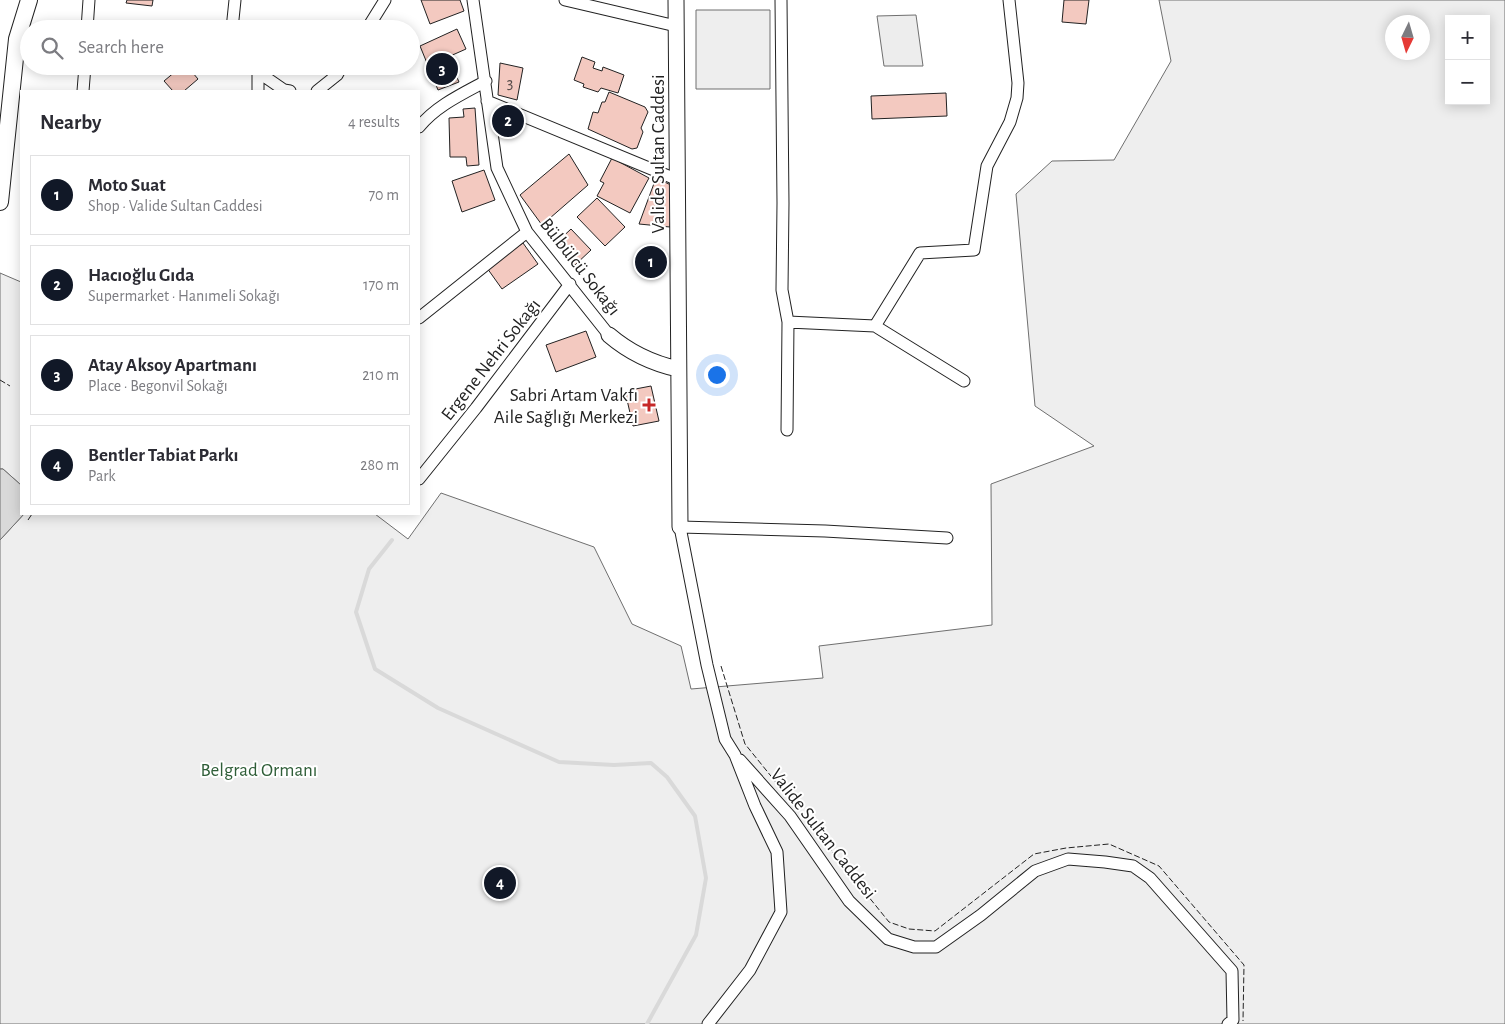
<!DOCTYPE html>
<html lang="en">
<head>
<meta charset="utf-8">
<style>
	body { margin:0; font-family:"Alegreya Sans",sans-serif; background:#f2f2f3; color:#2b2b33 }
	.controls { position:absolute; right:15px; top:15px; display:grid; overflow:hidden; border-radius:0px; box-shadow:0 2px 12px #0003 }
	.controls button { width:45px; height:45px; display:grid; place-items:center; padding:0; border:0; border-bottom:1px solid #e1e1e2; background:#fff; color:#2b2b33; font:25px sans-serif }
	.compass { position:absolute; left:1385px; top:15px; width:45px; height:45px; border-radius:50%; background:#fff; box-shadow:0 2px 12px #0003; rotate:185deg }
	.you { position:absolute; left:716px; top:374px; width:18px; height:18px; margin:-12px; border:4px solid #fff; border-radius:50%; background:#1a73e8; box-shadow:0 0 0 8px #1a73e833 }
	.badge { display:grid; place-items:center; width:32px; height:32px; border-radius:50%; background:#111827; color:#fff; font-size:16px; font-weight:700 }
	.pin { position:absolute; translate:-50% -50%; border:2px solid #fff; box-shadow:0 1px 5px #0006 }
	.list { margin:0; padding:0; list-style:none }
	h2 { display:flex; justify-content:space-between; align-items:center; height:65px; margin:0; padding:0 20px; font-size:21px }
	h2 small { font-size:16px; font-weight:400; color:#7c7c81 }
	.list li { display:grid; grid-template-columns:32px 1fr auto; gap:15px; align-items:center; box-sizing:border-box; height:80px; margin:0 10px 10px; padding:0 10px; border:1px solid #e1e1e2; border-radius:0px }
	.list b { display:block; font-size:19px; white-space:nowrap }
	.list p { margin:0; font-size:16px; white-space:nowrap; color:#7c7c81 }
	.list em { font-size:16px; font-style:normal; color:#7c7c81 }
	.icon { flex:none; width:28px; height:28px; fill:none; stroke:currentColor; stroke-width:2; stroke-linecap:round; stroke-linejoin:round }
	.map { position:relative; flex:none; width:1505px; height:1024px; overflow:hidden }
	.search { position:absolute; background:#fff; box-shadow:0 2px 12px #0003; left:20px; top:20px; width:400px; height:55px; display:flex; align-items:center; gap:12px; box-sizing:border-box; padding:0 18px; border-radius:28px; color:#7c7c81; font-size:19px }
	.panel { position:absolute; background:#fff; box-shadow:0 2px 12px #0003; left:20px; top:90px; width:400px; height:425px; border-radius:0px }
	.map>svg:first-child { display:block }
</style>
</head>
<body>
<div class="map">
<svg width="1505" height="1024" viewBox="0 0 1505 1024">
	<rect width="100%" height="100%" fill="#fff"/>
	<!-- green -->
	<path fill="#eee" stroke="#6f6f6f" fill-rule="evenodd" d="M1159,0H1505V1024H0V540L24,514H375L408,539L441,493L594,547L632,624L681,646L691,689L823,678L819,646L992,625L991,484L1094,446L1035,406L1016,194L1052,161L1114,160L1171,61ZM1449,19H1486V101H1449ZM1392,22H1422V52H1392Z
		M696,10H770V89H696Z
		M0,273L21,282V485L3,469H0Z"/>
	<!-- parking -->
	<path fill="#ededed" stroke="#6f6f6f" d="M916,15L923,66H884L877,16Z"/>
	<!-- water -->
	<path fill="#d9d9d9" stroke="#6f6f6f" d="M0,469H3L21,485V514H24L0,540Z"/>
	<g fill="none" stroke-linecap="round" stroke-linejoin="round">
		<!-- stream -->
		<path stroke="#d9d9d9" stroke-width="4" d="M392,540L369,569L356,612L375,669L438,708L559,762L614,765L651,763L667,777L695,816L706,878L696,935L647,1024"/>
	</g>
	<!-- building -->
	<path fill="#f3c9c0" stroke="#222" d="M127,0H153L152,6L126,3Z
		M421,0H460L464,11L430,24Z
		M1064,0H1089L1086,24L1062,22Z
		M49,22L71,24V29H49Z
		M328,22L339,29H324Z
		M457,29L466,49L448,57L459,82L438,90L420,46Z
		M582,57L595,62L593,68L602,71L603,67L624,75L618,93L601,88L598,92L583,87L584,84L574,80Z
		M500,63L523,68L517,100L498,95Z
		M182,66H187L198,79L184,91H173L164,81Z
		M609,92L645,107L648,112L641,128L643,132L637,148L632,149L588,129L593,112L598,113L602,102H605Z
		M946,93L947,116L872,119L871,96Z
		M475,108L479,165L467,166L466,157H450L449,118L464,117L463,109Z
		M569,154L588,185L542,225L520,195Z
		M612,158L649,178L630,213L597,196L604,183L600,181Z
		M484,170L495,200L462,212L452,181Z
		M656,178L673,186L670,227L639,224Z
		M597,198L625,227L605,246L577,217Z
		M571,229L591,250L575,265L555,244Z
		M523,243L538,264L502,289L487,268Z
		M586,331L596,357L556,372L546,345Z
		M651,386L659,421L633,426L625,391Z"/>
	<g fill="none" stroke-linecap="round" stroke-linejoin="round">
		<!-- minor casing -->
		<g stroke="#222" stroke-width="13">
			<path id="minor" d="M473,0L497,168L527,232L609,335
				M565,0L676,26
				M781,0L783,203L782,290L788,322L787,430
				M87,29L89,0
				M232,29L235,0
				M367,29L385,0
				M253,67L258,72V91
				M258,72L284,90L290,91
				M83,91L85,66
				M317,91L337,75L342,66
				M487,101L678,180
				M419,127C436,106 462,94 486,81
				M419,318L527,232
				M788,322L875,326L964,381
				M875,326L920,253L974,250L987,166L1010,122L1017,98L1018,83L1009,0
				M419,479L476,408L570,284
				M740,760L790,816L849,901L888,939L914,947H936L981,915L1035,871L1068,859L1105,862L1133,866L1150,878L1232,971L1233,1020L1228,1024
				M708,1024L750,970L781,912L777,852L755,806L735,755L725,739L707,665L680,527L825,531L947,538"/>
		</g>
		<!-- tertiary casing -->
		<g stroke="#222" stroke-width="17">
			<path id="tertiary" d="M676,0L680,527
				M609,335C630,353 651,363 678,369"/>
		</g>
		<!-- secondary casing -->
		<g stroke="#222" stroke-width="18">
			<path id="secondary" d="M0,202L17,39L29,0"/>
		</g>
		<!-- minor -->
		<use href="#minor" stroke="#fff" stroke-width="11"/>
		<!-- tertiary -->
		<use href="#tertiary" stroke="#fff" stroke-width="15"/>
		<!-- secondary -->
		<use href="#secondary" stroke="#fff" stroke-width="16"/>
		<!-- fence -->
		<path stroke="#222" stroke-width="1" stroke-dasharray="6 2.5" stroke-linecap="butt" d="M0,380L10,386
			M28,520L32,514
			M721,666L745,744L889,922L909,929L935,931L1034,854L1066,848L1109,844L1159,866L1244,965L1243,1021"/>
	</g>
	<!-- markers -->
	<path fill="#c62828" stroke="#fff" stroke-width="2" d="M646.5 397.5h5v5h5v5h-5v5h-5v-5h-5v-5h5z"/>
	<g text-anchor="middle" stroke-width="4" stroke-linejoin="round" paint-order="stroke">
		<!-- number labels -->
		<g font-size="16" fill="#564c4a">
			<text x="510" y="88">3</text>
		</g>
		<!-- street labels -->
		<g font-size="19" fill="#222" stroke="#fff">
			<text transform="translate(657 154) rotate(-90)" y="7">Valide Sultan Caddesi</text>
			<text transform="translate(581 266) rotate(52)" y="7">Bülbülcü Sokağı</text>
			<text transform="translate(490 359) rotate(-52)" y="7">Ergene Nehri Sokağı</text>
			<text transform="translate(824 833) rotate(52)" y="7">Valide Sultan Caddesi</text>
		</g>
		<!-- poi labels -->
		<g font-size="19" fill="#222" stroke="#fff" text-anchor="end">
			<text x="638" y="401">Sabri Artam Vakfı<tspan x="638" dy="22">Aile Sağlığı Merkezi</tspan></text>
		</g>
		<!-- park labels -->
		<g font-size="19" fill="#2f5e38" stroke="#fff">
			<text x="259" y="776">Belgrad Ormanı</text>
		</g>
	</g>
</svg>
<div class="controls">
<button>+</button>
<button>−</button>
</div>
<svg class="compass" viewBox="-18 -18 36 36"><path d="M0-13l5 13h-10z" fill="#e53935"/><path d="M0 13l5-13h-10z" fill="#7c7c81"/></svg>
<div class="you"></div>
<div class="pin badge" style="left:651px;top:262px">1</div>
<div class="pin badge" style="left:508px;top:121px">2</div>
<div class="pin badge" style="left:442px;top:69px">3</div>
<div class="pin badge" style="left:500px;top:883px">4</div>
<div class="search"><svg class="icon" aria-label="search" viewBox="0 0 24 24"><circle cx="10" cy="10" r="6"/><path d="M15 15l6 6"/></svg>Search here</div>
<section class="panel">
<h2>Nearby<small>4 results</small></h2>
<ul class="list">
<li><span class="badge">1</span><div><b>Moto Suat</b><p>Shop · Valide Sultan Caddesi</p></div><em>70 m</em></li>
<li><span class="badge">2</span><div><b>Hacıoğlu Gıda</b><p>Supermarket · Hanımeli Sokağı</p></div><em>170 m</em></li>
<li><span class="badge">3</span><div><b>Atay Aksoy Apartmanı</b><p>Place · Begonvil Sokağı</p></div><em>210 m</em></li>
<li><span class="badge">4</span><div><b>Bentler Tabiat Parkı</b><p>Park</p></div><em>280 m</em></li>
</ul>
</section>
</div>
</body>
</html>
